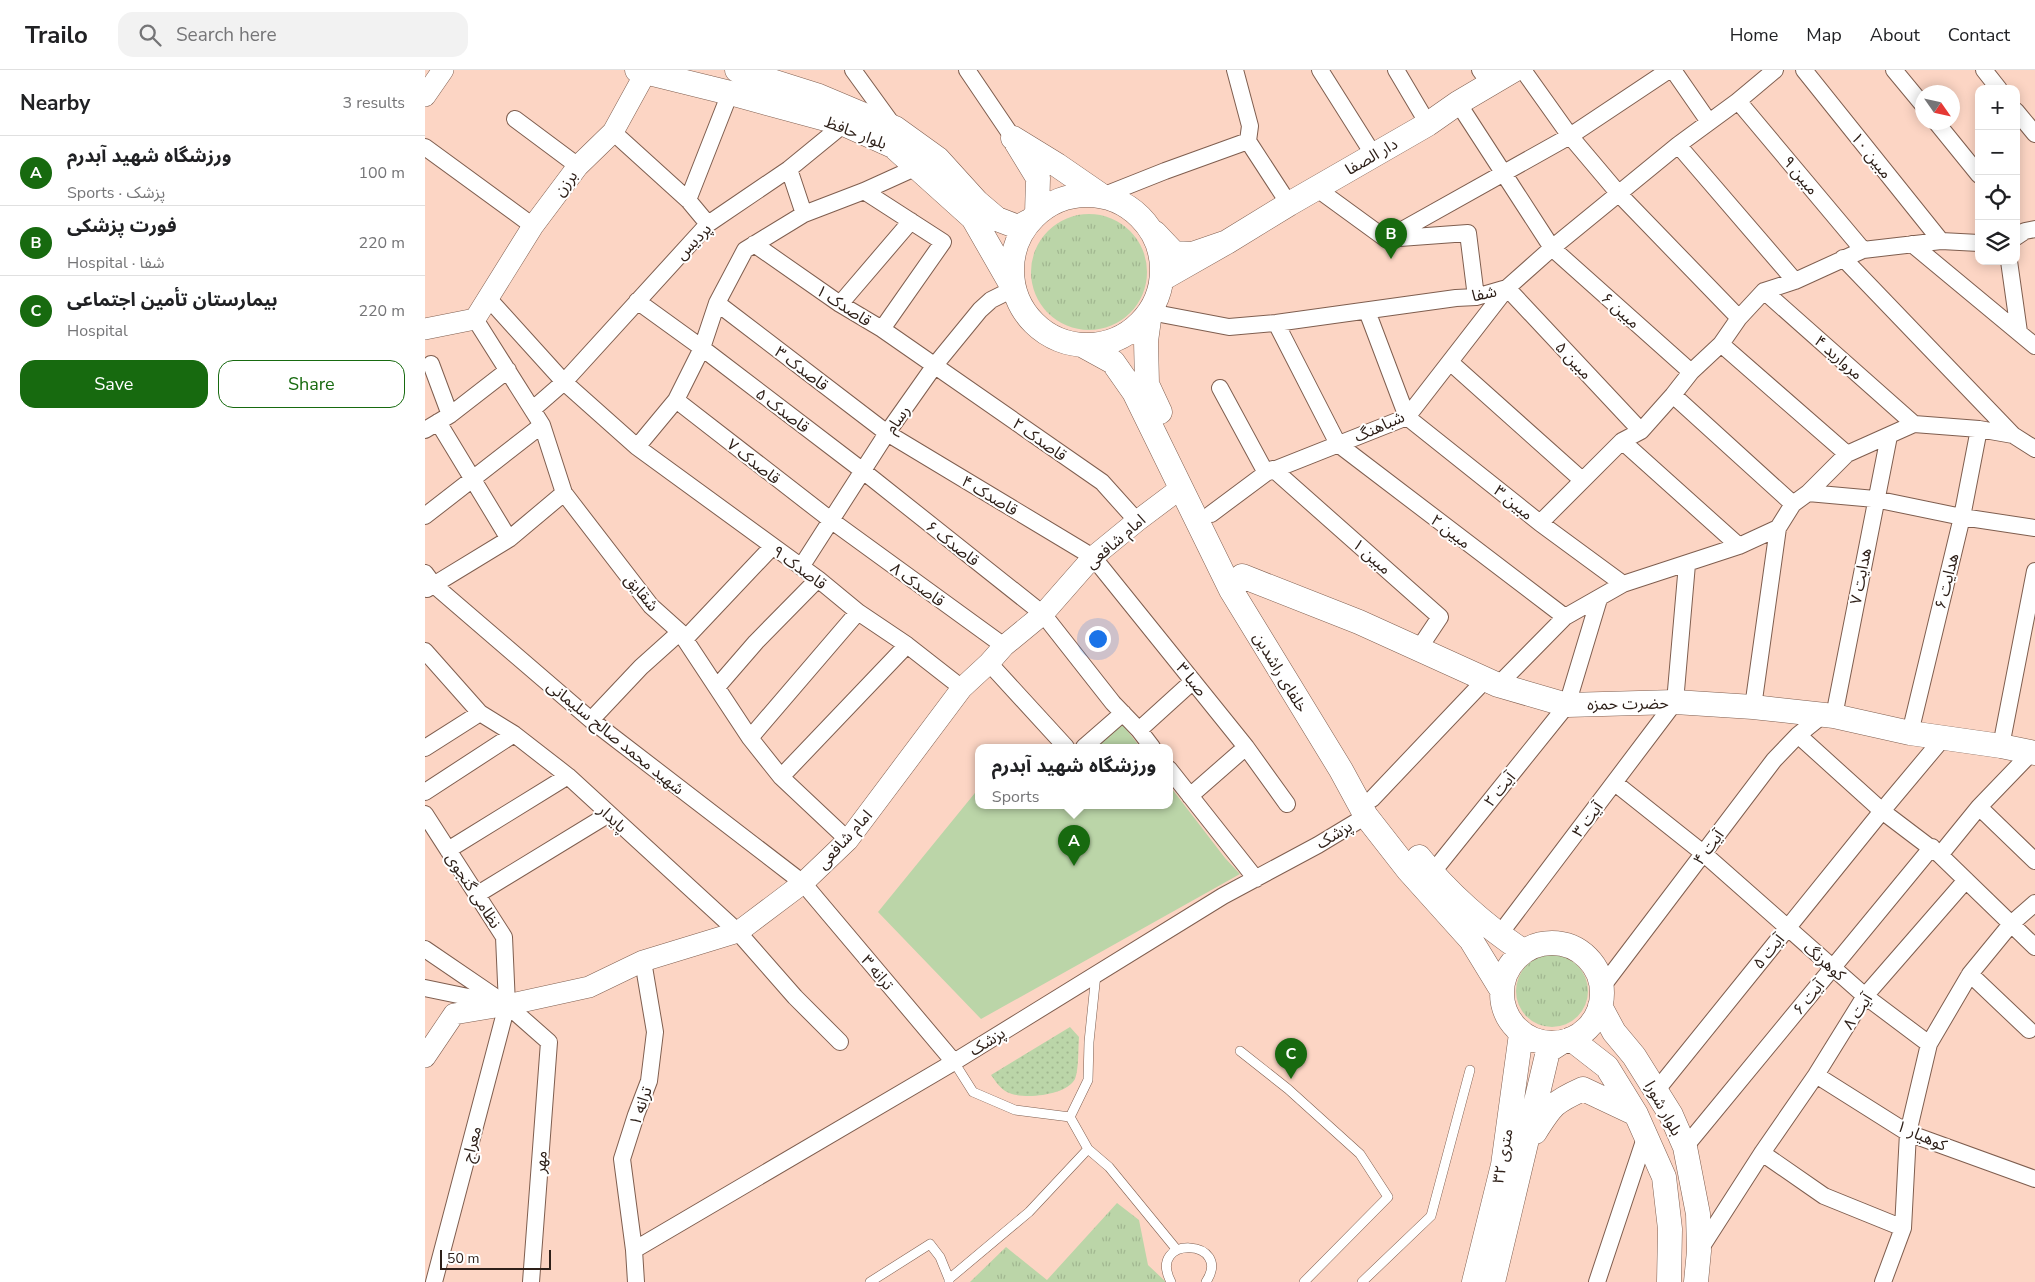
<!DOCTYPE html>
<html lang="en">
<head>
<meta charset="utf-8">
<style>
	body { margin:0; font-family:"Nunito Sans","Noto Sans Arabic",sans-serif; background:#f2f2f2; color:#202124 }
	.controls { position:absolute; right:15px; top:15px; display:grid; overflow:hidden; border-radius:10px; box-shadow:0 2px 12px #0003 }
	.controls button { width:45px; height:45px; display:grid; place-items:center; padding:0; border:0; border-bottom:1px solid #e0e0e0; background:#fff; color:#202124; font:25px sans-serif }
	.compass { position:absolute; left:1490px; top:15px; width:45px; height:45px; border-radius:50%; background:#fff; box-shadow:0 2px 12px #0003; rotate:124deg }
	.scale { position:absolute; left:15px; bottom:12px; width:111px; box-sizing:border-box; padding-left:5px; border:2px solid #2e2019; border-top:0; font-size:14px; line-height:18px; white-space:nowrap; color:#2e2019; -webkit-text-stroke:4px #fff; paint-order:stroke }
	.you { position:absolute; left:672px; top:568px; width:18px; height:18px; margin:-12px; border:4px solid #fff; border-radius:50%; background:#1a73e8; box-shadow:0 0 0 8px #1a73e833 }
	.badge { display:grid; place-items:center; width:32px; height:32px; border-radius:50%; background:#176a0f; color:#fff; font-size:16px; font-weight:700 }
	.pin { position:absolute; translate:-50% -41px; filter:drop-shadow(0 1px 2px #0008) }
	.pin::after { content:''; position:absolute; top:26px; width:18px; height:15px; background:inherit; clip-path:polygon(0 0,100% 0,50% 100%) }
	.popup { position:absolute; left:550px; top:674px; width:198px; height:65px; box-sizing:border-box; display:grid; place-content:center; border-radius:10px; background:#fff; filter:drop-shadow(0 1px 4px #0005); font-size:16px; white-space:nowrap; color:#757577 }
	.popup b { font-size:19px; color:#202124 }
	.popup::after { content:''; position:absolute; left:50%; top:100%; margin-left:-10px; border:10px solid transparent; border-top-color:#fff }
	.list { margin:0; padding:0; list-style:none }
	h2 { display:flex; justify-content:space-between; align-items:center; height:65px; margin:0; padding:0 20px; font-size:21px }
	h2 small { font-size:16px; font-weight:400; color:#757577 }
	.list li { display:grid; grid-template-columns:32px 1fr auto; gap:15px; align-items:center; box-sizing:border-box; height:70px; padding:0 20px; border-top:1px solid #e0e0e0 }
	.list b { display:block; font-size:19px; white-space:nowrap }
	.list p { margin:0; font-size:16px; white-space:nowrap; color:#757577 }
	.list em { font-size:16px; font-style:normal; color:#757577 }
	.actions { display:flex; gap:10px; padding:15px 20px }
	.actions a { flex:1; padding:11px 0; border:1px solid #176a0f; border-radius:15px; text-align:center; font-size:18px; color:#176a0f }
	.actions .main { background:#176a0f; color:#fff }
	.icon { flex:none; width:28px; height:28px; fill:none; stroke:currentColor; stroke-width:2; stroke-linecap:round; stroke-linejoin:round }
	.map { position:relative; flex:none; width:1610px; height:1212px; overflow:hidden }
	header { display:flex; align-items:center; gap:30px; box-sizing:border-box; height:70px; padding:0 25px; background:#fff; border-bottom:1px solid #e0e0e0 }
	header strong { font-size:24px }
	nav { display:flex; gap:28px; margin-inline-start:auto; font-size:18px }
	.search { width:350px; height:45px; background:#f2f2f2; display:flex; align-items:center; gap:12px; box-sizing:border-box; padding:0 18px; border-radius:15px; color:#757577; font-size:19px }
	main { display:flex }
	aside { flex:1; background:#fff }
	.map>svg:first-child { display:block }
</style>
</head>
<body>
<header>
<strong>Trailo</strong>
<div class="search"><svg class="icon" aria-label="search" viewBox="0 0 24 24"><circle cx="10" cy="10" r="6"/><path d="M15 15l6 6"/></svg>Search here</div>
<nav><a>Home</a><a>Map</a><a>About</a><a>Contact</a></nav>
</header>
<main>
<aside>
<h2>Nearby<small>3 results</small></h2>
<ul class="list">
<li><span class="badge">A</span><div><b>ورزشگاه شهید آبدرم</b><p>Sports · پزشک</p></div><em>100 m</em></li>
<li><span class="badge">B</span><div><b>فورت پزشکی</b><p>Hospital · شفا</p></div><em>220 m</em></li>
<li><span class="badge">C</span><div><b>بیمارستان تأمین اجتماعی</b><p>Hospital</p></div><em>220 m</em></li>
</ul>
<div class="actions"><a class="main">Save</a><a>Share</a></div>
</aside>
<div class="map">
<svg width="1610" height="1212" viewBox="0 0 1610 1212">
	<defs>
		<pattern id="grass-tufts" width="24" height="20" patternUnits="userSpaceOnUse" patternTransform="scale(1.25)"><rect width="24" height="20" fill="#bbd5a8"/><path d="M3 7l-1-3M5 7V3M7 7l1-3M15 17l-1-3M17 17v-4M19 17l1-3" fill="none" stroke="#a1b790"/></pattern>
		<pattern id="park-dots" width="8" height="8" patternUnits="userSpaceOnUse" patternTransform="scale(1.25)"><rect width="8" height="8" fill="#bbd5a8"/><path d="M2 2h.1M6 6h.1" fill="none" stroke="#a1b790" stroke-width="1.8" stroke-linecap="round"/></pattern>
	</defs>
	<rect width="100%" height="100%" fill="#fcd5c4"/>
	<!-- grass -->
	<path fill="url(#grass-tufts)" d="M606 202a58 58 0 1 1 116 0a58 58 0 1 1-116 0Z
		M1091 921a36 36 0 1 1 72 0a36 36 0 1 1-72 0Z
		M692,1133L714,1150L723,1195L741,1212H545L581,1177L622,1210Z"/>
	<!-- park -->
	<path fill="url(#park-dots)" d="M645,957L654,967C653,978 654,999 650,1009C641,1026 597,1030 582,1022C575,1018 571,1012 566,1005Z"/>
	<!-- garden -->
	<path fill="#bbd5a8" d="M695,651L715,677H661Z
		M744,715L800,788L815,804L556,949L453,842L554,718V735H744Z"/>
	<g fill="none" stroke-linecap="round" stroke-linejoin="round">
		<!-- service casing -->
		<g stroke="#7f5e4f" stroke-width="10">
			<path id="service" d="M815,981L863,1019L935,1084L963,1127L879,1212
				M529,992L548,1022L590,1040L645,1047L663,1010L664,972L671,904
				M663,1079L684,1097L752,1180
				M445,1212L505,1174L515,1187L524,1209
				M524,1212V1209L604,1142L663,1079L645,1047
				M746,1212C721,1164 809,1169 781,1212
				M937,1212L1006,1146L1045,1000"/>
		</g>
		<!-- minor casing -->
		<g stroke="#7f5e4f" stroke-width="18">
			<path id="minor" d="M428,0L470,58
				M542,0L588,68
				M810,0L825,56L823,71L864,134
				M895,0L948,84
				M971,0L1003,54
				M1055,0L1066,15
				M1098,0L1145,66L1194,124L1314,248
				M1248,0L1284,52
				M1379,0L1516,171
				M1469,0L1498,35
				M1559,0L1574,19
				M1313,31L1438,180
				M1033,33L1127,178L1266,302
				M1591,41L1610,64
				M90,49L153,96
				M1511,52L1554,105
				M188,62L263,130L283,154
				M1253,75L1370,211
				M0,77L108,156
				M364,99L379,144
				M891,118L961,169L1043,163L1051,227
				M439,121L518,172L457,259
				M677,126L740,101L823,71
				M263,130L305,23
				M1591,167L1600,161L1610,159
				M961,169L1145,66L1244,0
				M329,174L415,234L457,259L677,412L712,451
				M1487,174L1610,276
				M1418,188L1588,365
				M1584,191L1594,262
				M1339,221L1489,354
				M63,228L139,312L212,377L393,509L433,542L482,575L537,618
				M212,231L277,278L438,401L618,544L688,633L714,660L727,677
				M292,233L462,363L668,487L821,677L862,734
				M415,234L486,151
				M942,241L982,347L1115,453L1198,514
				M725,242L804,257L851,253L1031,228L1051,227L1082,218L1127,178L1253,75L1313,31L1350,0
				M50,249L117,355L139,423L226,536L255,562L325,668L356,707L423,770
				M851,253L913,374L1140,547
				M1296,274L1422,384
				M1025,292L1157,410
				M6,294L25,345
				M795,318L841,403
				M1248,325L1368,434
				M251,330L407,451L579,576
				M108,339L139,312L283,154L364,99L419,54
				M13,352L84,469
				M0,360L25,345L83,300
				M1197,371L1314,476
				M212,377L251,330L277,278L292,233L320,180L379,144L439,121L492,97
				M848,399L1015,547L993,580
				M1383,423L1450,429L1537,447L1610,458
				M786,444L841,403L982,347L1082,218L1216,361
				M0,446L117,355
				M1115,453L1197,371L1216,361L1248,325L1266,302L1296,274L1314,248L1339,221L1370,211L1438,180L1516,171L1554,173
				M376,497L462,363L510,295L555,240L566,230L588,219
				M0,503L9,515L166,650L378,813L529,992
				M2,519L84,469L139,423
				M260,569L347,477
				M0,581L55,643L89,664L143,706L313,862L370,927L415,972
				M564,593L641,677
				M1073,615L1140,547L1198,514L1314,476L1353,458L1368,434L1383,423L1422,384L1489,354L1554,359L1588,365L1610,379
				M292,617L331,572L393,509
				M1328,637L1353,458
				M1409,646L1464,366
				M166,650L216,597L255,562
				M714,660L768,611
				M1485,663L1537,447L1554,359
				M1373,665L1457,741L1515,785L1610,877
				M325,668L433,542
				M1576,676L1610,501
				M659,677L698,643
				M0,678L55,643
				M744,699L831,809
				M356,707L482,575
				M1190,713L1278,783L1440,926L1504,974
				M0,722L89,664
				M765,726L821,677
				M947,729L1061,609
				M1554,737L1610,791
				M0,744L79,867L82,935L124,972L106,1212
				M23,780L143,706
				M1515,785L1554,737L1607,682
				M1007,803L1142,635L1174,529
				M53,824L184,744
				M1074,865L1250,632L1262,494
				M0,879L82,935
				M1545,904L1604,960
				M1177,917L1349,690L1373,665L1398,645
				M0,918L72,933
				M1391,1005L1483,1063L1610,1109
				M1231,1021L1457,741L1519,667
				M1260,1077L1507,777
				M1337,1083L1399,1126L1478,1158
				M209,1180L197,1089L211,1045L224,1011L230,962L218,891
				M1274,1181L1337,1083L1391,1005L1440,926L1541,810
				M9,1212L82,935
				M211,1212L209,1180L529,992L798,826L893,775L941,746
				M1172,1212L1220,1068
				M1458,1212L1478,1158L1483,1063L1504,974L1545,904L1586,854L1610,833"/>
		</g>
		<!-- tertiary casing -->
		<g stroke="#7f5e4f" stroke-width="22">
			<path id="tertiary" d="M0,26L18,0
				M0,259L50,249L108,156L153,96L188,62L221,2
				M0,987L29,944L82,935L164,917L218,891L313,862L378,813L423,770L537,618L564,593L579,576L618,544L668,487L712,451L756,418"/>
		</g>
		<!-- secondary casing -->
		<g stroke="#7f5e4f" stroke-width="25">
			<path id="secondary" d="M212,0L305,23L419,54L468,76L548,148L587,216
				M312,0L394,26L470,58L513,89L552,132L572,149L593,157L606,150
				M588,68L632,95L677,126
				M591,72L613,108L612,144
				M587 200a75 75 0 1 1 150 0a75 75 0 1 1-150 0Z
				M730,163L749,183L767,184L802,172L737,209
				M802,172L864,134L1003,54L1033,33L1089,0
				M725,242L721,271L722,314L735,342
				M657,275L688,292L709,322L806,520L916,700L941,746L984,801L1046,870L1076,919
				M817,506L934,552L1073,615L1142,635L1250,632L1328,637L1409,646L1485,663L1576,676L1610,683
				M994,787C1022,822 1060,856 1098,881
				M1077 923a50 50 0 1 1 100 0a50 50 0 1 1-100 0Z
				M1175,936L1189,962L1209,986L1246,1045L1260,1077L1273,1144L1274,1181L1271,1212
				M1146,969L1182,997L1211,1044L1239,1107L1245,1159L1244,1212
				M1110,1062C1127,1035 1129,1032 1158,1019L1211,1044
				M1049,1212L1078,1095L1096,964L1092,959
				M1068,1212L1123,981L1137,972"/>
		</g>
		<!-- service -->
		<use href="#service" stroke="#fff" stroke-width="9"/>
		<!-- minor -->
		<use href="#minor" stroke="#fff" stroke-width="16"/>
		<!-- tertiary -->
		<use href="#tertiary" stroke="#fff" stroke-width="21"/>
		<!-- secondary -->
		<use href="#secondary" stroke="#fff" stroke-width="24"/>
	</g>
	<g text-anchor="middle" stroke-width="4" stroke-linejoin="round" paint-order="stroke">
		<!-- street labels -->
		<g font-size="16" fill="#2e2019" stroke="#fff">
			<text transform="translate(431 62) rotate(21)" y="6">بلوار حافظ</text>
			<text transform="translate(1447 85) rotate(51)" y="6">مبین ۱۰</text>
			<text transform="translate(946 86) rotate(-30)" y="6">دار الصفا</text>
			<text transform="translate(1376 105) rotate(50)" y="6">مبین ۹</text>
			<text transform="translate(140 113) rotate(-53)" y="6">برزن</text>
			<text transform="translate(268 171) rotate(-46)" y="6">پردیس</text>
			<text transform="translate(1059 223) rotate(-12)" y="6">شفا</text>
			<text transform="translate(419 235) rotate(33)" y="6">قاصدک ۱</text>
			<text transform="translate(1196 240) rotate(42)" y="6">مبین ۶</text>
			<text transform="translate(1414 287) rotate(41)" y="6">مروارید ۴</text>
			<text transform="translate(1149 290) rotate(47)" y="6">مبین ۵</text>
			<text transform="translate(377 298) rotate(37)" y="6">قاصدک ۳</text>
			<text transform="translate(358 340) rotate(37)" y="6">قاصدک ۵</text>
			<text transform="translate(472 349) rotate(-55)" y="6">رسام</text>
			<text transform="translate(954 356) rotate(-24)" y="6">شباهنگ</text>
			<text transform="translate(615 369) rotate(35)" y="6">قاصدک ۲</text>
			<text transform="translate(329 391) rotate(38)" y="6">قاصدک ۷</text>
			<text transform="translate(565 425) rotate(31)" y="6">قاصدک ۴</text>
			<text transform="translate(1089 432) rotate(39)" y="6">مبین ۳</text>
			<text transform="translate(1026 461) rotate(37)" y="6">مبین ۲</text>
			<text transform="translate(690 471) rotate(-41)" y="6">امام شافعی</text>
			<text transform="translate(528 473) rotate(38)" y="6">قاصدک ۶</text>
			<text transform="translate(947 486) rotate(41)" y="6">مبین ۱</text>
			<text transform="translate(375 497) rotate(36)" y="6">قاصدک ۹</text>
			<text transform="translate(1435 506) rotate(-79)" y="6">هدایت ۷</text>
			<text transform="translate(1521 511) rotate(-76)" y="6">هدایت ۶</text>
			<text transform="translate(493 514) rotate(36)" y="6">قاصدک ۸</text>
			<text transform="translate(217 522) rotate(50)" y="6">شقایق</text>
			<text transform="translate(856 602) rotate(59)" y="6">خلفای راشدین</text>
			<text transform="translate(767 609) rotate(51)" y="6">صبا ۳</text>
			<text transform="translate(1203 633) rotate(-1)" y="6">حضرت حمزه</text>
			<text transform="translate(191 667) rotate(39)" y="6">شهید محمد صالح سلیمانی</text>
			<text transform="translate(1074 719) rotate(-51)" y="6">آیت ۲</text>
			<text transform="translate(188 748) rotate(43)" y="6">پایدار</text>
			<text transform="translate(1162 749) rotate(-53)" y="6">آیت ۳</text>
			<text transform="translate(909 764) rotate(-31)" y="6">پزشک</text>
			<text transform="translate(419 769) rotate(-48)" y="6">امام شافعی</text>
			<text transform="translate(1283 777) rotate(-53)" y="6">آیت ۴</text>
			<text transform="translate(49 820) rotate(57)" y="6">نظامی گنجوی</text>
			<text transform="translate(1343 881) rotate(-51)" y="6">آیت ۵</text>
			<text transform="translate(1400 891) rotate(41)" y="6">کوهرنگ</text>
			<text transform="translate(453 902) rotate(50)" y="6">ترانه ۳</text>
			<text transform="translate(1383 927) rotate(-51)" y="6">آیت ۶</text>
			<text transform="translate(1432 941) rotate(-56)" y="6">آیت ۸</text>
			<text transform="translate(562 971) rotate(-32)" y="6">پزشک</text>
			<text transform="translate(215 1036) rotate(-71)" y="6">ترانه ۱</text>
			<text transform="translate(1239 1038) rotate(61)" y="6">بلوار شورا</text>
			<text transform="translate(1497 1065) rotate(24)" y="6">کوهیار ۱</text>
			<text transform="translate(46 1074) rotate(-75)" y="6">معراج</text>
			<text transform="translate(1077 1086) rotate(-80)" y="6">۳۲ متری</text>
			<text transform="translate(115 1092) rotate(-86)" y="6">مهر</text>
		</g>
	</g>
</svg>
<div class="controls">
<button>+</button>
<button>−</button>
<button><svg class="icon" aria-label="locate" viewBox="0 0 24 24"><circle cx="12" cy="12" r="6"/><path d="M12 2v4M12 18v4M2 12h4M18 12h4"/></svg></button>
<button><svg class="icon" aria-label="layers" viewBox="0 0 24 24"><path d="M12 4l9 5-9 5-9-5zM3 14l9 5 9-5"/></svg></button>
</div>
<svg class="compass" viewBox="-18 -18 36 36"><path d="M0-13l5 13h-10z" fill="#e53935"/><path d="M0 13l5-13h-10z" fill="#757577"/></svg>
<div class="scale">50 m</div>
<div class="you"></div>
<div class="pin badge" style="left:649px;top:796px">A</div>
<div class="popup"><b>ورزشگاه شهید آبدرم</b>Sports</div>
<div class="pin badge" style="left:966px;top:189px">B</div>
<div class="pin badge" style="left:866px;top:1009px">C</div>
</div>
</main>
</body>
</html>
